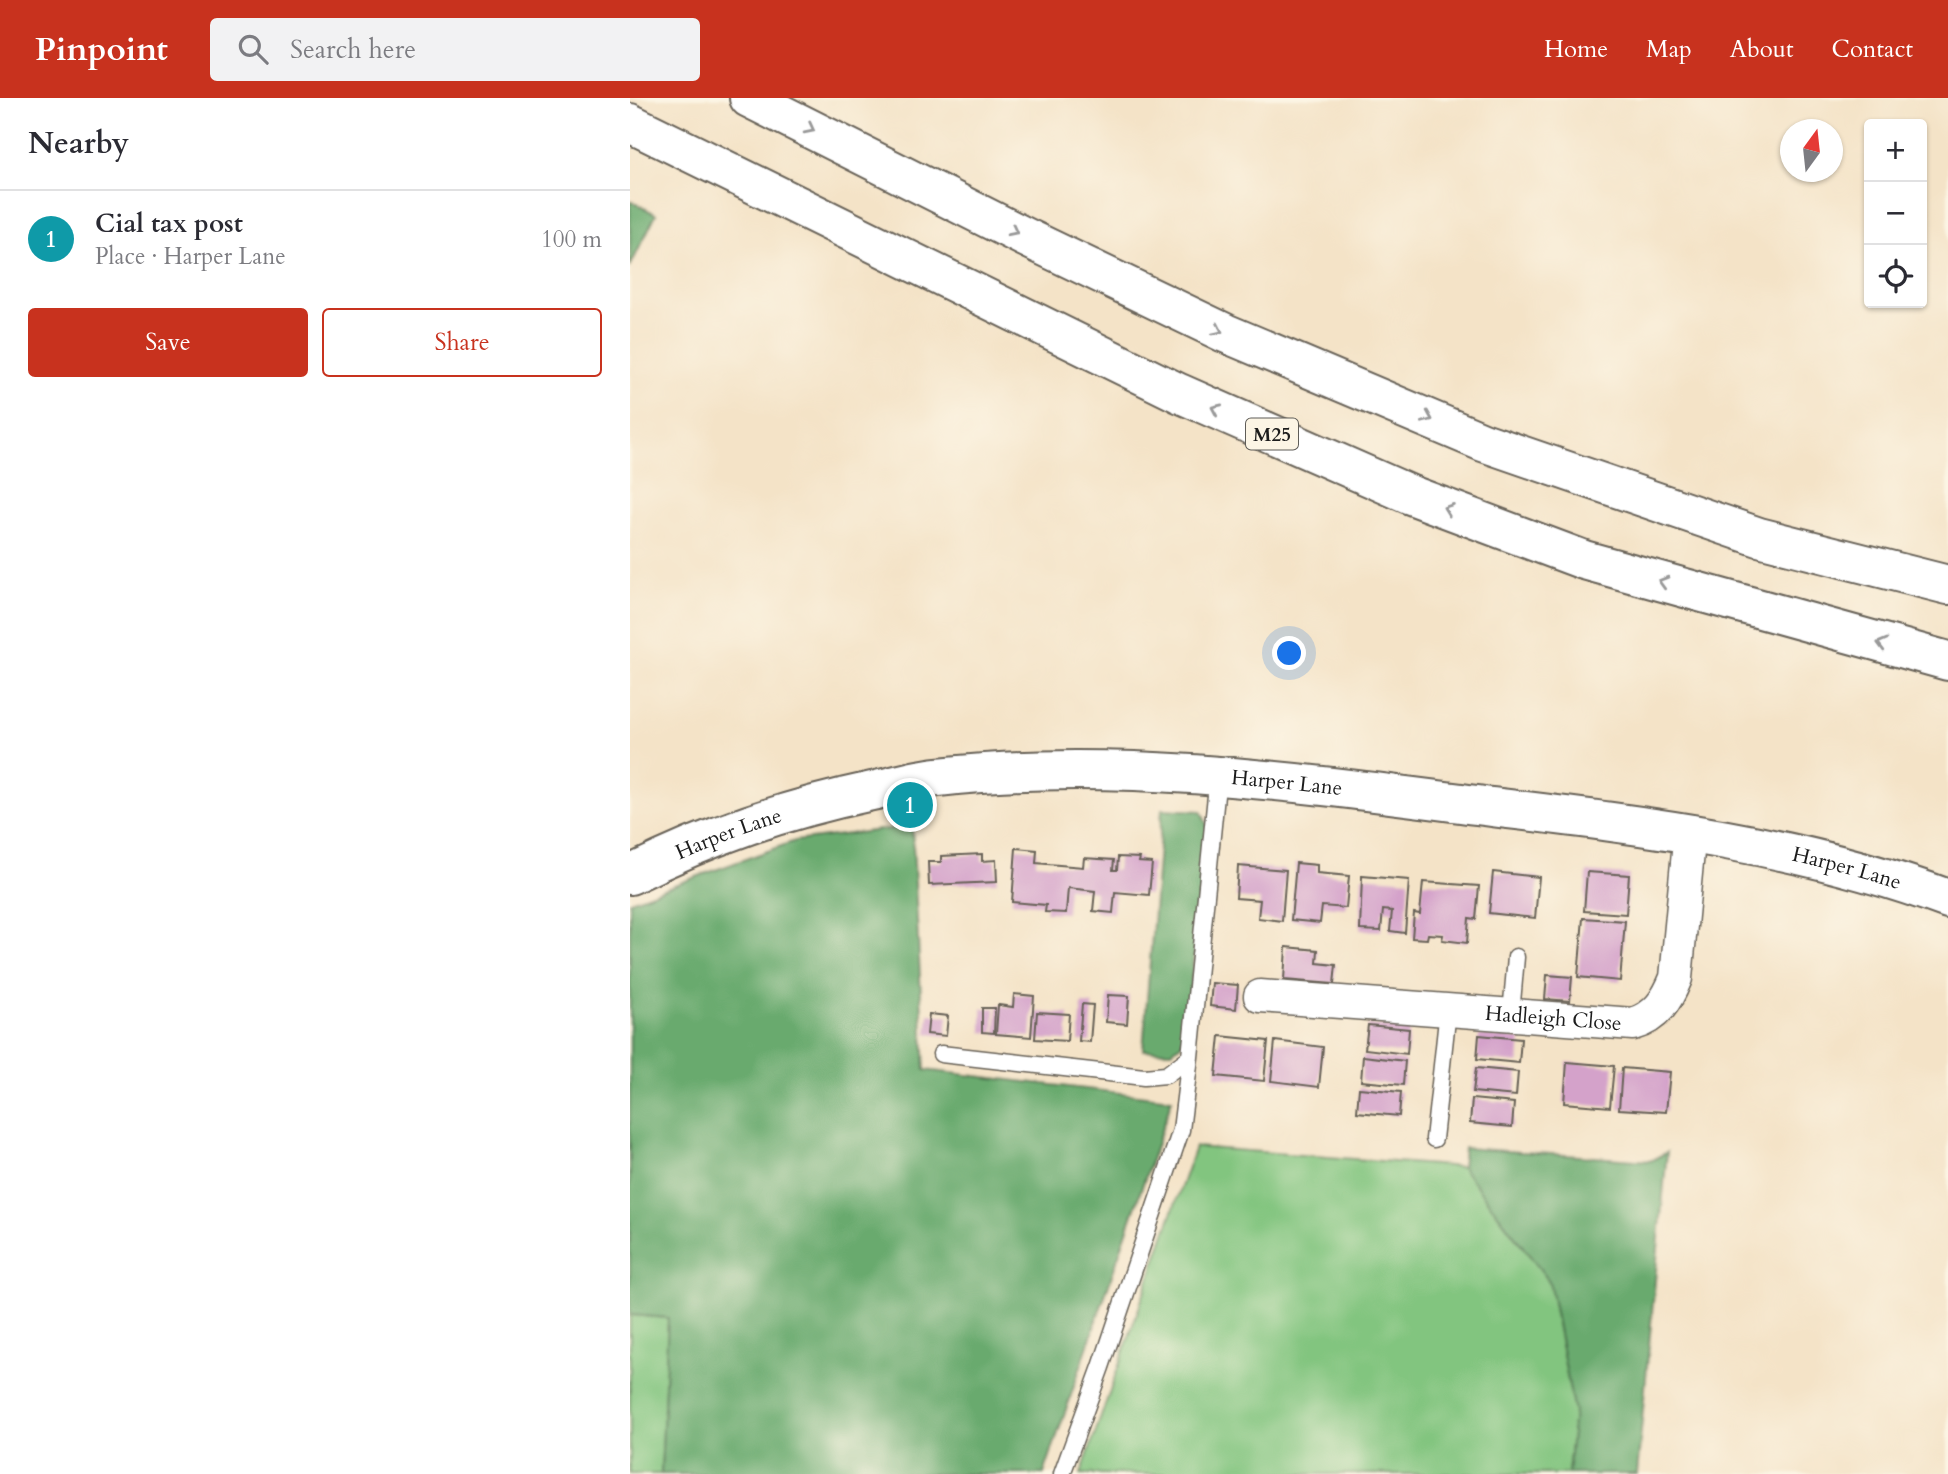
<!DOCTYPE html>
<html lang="en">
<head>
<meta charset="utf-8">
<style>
	body { margin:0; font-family:Cardo,serif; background:#f2f2f3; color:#2b2b33 }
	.controls { position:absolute; right:21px; top:21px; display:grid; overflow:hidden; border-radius:7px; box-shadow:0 2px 5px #0004 }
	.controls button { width:63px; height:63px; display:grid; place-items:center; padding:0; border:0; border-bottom:2px solid #e1e1e2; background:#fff; color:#2b2b33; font:35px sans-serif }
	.compass { position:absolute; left:1150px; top:21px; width:63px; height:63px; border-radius:50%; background:#fff; box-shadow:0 2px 5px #0004; rotate:15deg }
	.you { position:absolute; left:660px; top:556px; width:24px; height:24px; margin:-18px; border:5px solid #fff; border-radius:50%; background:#1a73e8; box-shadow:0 0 0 10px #1a73e833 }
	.badge { display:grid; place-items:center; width:46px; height:46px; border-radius:50%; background:#c8321e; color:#fff; font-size:23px; font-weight:700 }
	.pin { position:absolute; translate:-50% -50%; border:4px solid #fff; box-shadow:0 2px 7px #0006 }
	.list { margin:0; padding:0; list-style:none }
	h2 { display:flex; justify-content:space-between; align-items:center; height:91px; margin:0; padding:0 28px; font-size:30px }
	h2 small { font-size:23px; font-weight:400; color:#7c7c81 }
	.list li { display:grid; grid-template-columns:46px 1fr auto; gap:21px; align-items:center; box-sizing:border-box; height:98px; padding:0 28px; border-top:2px solid #e1e1e2 }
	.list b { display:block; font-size:26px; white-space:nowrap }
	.list p { margin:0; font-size:23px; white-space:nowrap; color:#7c7c81 }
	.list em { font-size:23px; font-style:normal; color:#7c7c81 }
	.actions { display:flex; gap:14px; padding:21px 28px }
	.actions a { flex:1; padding:16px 0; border:2px solid #c8321e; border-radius:7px; text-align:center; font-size:24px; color:#c8321e }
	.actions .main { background:#c8321e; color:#fff }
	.icon { flex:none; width:38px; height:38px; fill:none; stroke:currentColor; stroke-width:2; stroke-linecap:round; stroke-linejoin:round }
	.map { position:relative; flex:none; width:1318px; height:1376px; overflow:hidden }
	header { display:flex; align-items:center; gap:42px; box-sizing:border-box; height:98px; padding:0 35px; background:#c8321e; color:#fff }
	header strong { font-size:33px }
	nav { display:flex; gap:38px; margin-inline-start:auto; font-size:24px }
	.search { width:490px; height:63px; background:#f2f2f3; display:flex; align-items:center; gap:18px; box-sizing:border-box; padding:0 24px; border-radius:7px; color:#7c7c81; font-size:26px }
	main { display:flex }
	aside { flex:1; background:#fff }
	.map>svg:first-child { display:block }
</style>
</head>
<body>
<header>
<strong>Pinpoint</strong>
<div class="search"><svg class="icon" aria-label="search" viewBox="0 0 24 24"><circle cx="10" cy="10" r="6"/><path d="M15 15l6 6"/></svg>Search here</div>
<nav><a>Home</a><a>Map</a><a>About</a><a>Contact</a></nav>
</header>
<main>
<aside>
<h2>Nearby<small></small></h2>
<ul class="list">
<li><span class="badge" style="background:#0f9aa8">1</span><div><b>Cial tax post</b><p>Place · Harper Lane</p></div><em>100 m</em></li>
</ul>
<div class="actions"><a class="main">Save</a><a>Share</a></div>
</aside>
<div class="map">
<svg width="1318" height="1376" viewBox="0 0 1318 1376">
	<rect width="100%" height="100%" fill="#fcf5e5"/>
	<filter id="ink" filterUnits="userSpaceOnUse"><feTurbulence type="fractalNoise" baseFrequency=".0143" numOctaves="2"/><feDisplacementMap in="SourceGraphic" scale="14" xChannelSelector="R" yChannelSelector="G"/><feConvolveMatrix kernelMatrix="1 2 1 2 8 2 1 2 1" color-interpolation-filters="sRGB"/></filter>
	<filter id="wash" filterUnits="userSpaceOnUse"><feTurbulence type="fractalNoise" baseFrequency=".00686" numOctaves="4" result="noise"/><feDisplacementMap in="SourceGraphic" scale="28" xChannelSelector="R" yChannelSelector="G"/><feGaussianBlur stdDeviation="1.57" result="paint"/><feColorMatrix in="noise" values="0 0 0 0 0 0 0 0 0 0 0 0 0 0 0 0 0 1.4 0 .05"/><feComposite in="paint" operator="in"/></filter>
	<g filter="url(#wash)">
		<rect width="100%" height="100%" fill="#f4e3c7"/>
		<!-- green -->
		<path fill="#82c57f" stroke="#4f704e" stroke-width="2" d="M565,1049L832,1069L919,1183L944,1314L938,1376H451Z
			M0,1217L38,1220L31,1376H0Z"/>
		<!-- forest -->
		<path fill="#69aa6e" stroke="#426345" stroke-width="2" d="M0,103L26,116L0,169Z
			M532,711L571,713L578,729L556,929L552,945L542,953L513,952Z
			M282,728L295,972L542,1001L414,1376H31L38,1220L0,1217V803L165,743Z
			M834,1050L1020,1063L1037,1054L1007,1376H938L944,1314L919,1183L832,1069Z"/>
		<g id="blocks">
			<!-- building -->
			<path fill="#d4a2ca" d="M386,750L407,752L406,765L453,769L454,760L484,762L483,772H487L488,759L510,760L509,764L522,765L519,797L485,794L483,815L463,813L465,793L438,790L436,815L415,814L416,807L382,804Z
				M352,756V763L366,762L367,784L299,787L298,764H311V758Z
				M666,765L687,767V775L719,778L716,810L692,808L690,825L661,822Z
				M608,768L656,772L652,823L628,820L630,802L606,800Z
				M863,774L909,779L905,820L859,815Z
				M957,774L999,777L996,816L954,813Z
				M732,778L779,782L775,835L760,833L762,813L753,812L751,833L730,832Z
				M793,784L849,788L846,821L839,820L837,845L812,842L813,837L798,836L797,841L782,840L784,815L790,816Z
				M953,820L995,823L990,883L948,879Z
				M656,849L688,852L687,865L706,867L704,886L654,882Z
				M917,877L942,879L940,903L915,901Z
				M582,885L608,887L606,911L580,908Z
				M384,896L404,898L401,939L366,936L368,907L383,909Z
				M478,897L499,898L497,926L476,924Z
				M452,906L463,907L460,944L449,943Z
				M352,910H365L364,935L352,934Z
				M407,914L439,916L437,943L405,941Z
				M299,916L318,918L316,938L297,936Z
				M738,927L779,931L777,956L735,951Z
				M849,937L891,941L889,965L847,961Z
				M590,938L638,943L634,983L586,978Z
				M645,943L693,949L689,989L641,983Z
				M733,958L775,963L773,987L731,983Z
				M937,964L984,968L980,1009L934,1005Z
				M846,970L888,974L886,998L843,994Z
				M992,970L1040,974L1036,1014L989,1011Z
				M729,990L771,994L769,1018L727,1014Z
				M842,1001L884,1005L882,1029L840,1025Z"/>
		</g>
	</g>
	<g filter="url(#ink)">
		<use href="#blocks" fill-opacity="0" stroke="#686258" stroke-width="2"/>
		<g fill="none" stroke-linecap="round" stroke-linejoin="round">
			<!-- lane casing -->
			<g stroke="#686258" stroke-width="19">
				<path id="lane" d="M881,916L886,859
					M311,956L514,979L536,977L560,959L588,677
					M804,1041L818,912
					M432,1376L471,1269L551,1032L560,959"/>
			</g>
			<!-- street casing -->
			<g stroke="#686258" stroke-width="35">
				<g id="street">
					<path id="s1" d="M630,898L1003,926C1027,919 1037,902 1046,880L1060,733"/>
				</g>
			</g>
			<!-- secondary casing -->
			<g stroke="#686258" stroke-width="42">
				<g id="secondary">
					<path id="s2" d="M0,777C81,737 153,712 242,693C264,688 286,681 308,679C491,659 673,685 854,708C1012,727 1168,745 1318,801"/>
				</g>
			</g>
			<!-- highway casing -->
			<g stroke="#686258" stroke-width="42">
				<path id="highway" d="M119,0L395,139L595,235L853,344L1129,439L1318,487
					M0,25L549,295L781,397L954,462L1318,563"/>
			</g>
			<!-- lane -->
			<use href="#lane" stroke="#fff" stroke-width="16"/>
			<!-- street -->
			<use href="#street" stroke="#fff" stroke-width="32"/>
			<!-- secondary -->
			<use href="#secondary" stroke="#fff" stroke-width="38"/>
			<!-- highway -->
			<use href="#highway" stroke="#fff" stroke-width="38"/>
		</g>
		<!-- one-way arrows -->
		<defs><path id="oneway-chevron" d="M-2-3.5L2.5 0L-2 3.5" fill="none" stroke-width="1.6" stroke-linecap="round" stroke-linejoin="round" transform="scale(1.75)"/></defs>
		<g stroke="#999">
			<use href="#oneway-chevron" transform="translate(180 31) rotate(27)"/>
			<use href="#oneway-chevron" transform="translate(383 133) rotate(27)"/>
			<use href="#oneway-chevron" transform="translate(588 232) rotate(25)"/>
			<use href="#oneway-chevron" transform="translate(586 311) rotate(-156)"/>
			<use href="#oneway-chevron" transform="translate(798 320) rotate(23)"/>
			<use href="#oneway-chevron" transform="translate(818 411) rotate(-160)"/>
			<use href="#oneway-chevron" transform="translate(1033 484) rotate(-164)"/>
			<use href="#oneway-chevron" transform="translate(1252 546) rotate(-165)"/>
		</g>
	</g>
	<g text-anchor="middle" stroke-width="5" stroke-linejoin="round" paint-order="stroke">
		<!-- shield labels -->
		<rect fill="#fcf5e5" stroke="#5f5d58" stroke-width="2" x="616" y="320.5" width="52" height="31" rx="5"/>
		<g font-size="19" font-weight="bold" fill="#1c1c1c">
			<text x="642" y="343">M25</text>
		</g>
		<!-- street labels -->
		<g font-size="21" fill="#1c1c1c" stroke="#fcf5e5">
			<text dy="7" stroke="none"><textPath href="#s2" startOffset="674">Harper Lane</textPath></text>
			<text dy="7" stroke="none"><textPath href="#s2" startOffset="107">Harper Lane</textPath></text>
			<text dy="7" stroke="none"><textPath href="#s2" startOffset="1241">Harper Lane</textPath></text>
			<text dy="7" stroke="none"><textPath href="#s1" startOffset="294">Hadleigh Close</textPath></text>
		</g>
	</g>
</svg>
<div class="controls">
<button>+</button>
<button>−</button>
<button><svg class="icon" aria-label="locate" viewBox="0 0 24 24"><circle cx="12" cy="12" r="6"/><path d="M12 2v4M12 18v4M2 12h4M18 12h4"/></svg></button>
</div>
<svg class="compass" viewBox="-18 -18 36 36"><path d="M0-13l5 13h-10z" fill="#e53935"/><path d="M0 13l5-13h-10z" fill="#7c7c81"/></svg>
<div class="you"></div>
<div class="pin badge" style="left:280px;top:707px;background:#0f9aa8">1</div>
</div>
</main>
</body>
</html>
